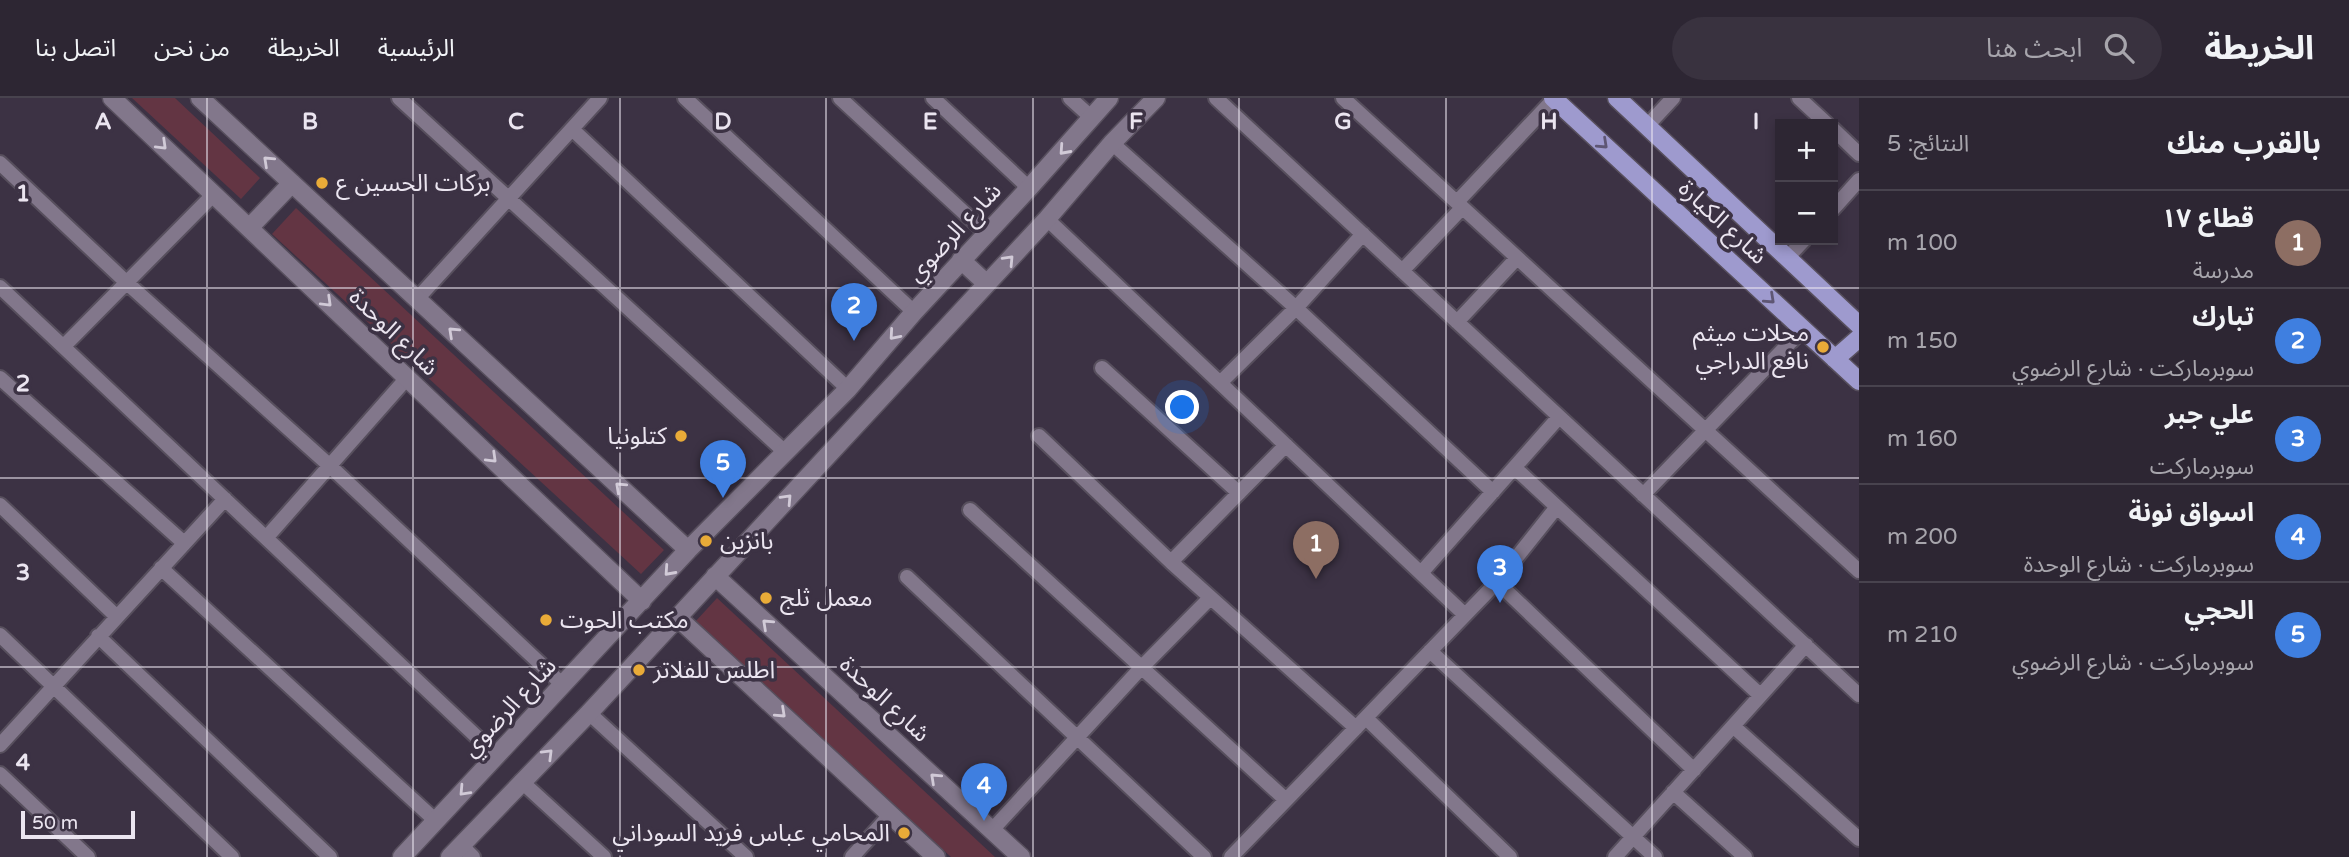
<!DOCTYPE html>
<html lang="ar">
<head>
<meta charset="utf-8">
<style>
	body { margin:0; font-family:"Varela Round","Noto Sans Arabic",sans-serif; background:#39323f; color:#f1f3f6; direction:rtl }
	.controls { position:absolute; right:21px; top:21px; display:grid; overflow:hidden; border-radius:0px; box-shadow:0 4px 10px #0003 }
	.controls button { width:63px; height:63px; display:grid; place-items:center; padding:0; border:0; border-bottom:2px solid #48434e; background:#2d2633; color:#f1f3f6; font:35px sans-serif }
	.scale { position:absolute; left:21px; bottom:18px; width:114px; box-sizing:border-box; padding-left:7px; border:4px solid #ebe5f0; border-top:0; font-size:19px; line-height:24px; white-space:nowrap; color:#ebe5f0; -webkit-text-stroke:5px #3c3244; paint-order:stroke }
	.you { position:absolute; left:1183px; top:310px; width:24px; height:24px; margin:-18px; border:5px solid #fff; border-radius:50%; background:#1a73e8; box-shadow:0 0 0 10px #1a73e833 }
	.badge { display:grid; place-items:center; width:46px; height:46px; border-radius:50%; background:#e9ab38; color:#fff; font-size:23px; font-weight:700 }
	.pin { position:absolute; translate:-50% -58px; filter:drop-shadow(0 2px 4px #0008) }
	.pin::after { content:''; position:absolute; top:37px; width:24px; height:21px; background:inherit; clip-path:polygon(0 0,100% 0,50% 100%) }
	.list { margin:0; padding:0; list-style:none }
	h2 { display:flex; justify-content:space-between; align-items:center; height:91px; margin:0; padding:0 28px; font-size:30px }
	h2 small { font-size:23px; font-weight:400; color:#a7a5ac }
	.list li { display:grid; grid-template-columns:46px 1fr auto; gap:21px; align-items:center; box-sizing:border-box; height:98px; padding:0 28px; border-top:2px solid #48434e }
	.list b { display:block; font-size:26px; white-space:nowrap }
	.list p { margin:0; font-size:23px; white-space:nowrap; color:#a7a5ac }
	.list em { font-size:23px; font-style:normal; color:#a7a5ac }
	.icon { flex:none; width:38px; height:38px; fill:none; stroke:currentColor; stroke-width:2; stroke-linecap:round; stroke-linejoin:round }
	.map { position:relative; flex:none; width:1859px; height:759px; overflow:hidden; direction:ltr }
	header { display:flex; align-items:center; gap:42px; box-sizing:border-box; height:98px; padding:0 35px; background:#2d2633; border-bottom:2px solid #48434e }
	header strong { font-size:33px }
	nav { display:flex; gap:38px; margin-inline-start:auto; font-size:24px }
	.search { width:490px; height:63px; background:#39323f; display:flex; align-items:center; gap:18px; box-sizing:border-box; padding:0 24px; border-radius:38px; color:#a7a5ac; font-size:26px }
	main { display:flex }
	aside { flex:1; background:#2d2633 }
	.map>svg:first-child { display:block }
</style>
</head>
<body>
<header>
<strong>الخريطة</strong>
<div class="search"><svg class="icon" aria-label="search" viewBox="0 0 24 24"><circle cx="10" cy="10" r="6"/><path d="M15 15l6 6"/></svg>ابحث هنا</div>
<nav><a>الرئيسية</a><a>الخريطة</a><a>من نحن</a><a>اتصل بنا</a></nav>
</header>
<main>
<aside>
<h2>بالقرب منك<small>النتائج: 5</small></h2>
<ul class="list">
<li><span class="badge" style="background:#8d6e63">1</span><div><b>قطاع ١٧</b><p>مدرسة</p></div><em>100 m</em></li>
<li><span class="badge" style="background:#3f7fe0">2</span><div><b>تبارك</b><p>سوبرماركت · شارع الرضوي</p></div><em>150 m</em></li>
<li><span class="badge" style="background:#3f7fe0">3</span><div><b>علي جبر</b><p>سوبرماركت</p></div><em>160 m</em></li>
<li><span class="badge" style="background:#3f7fe0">4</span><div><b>اسواق نونة</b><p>سوبرماركت · شارع الوحدة</p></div><em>200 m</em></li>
<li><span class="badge" style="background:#3f7fe0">5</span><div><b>الحجي</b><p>سوبرماركت · شارع الرضوي</p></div><em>210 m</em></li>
</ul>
</aside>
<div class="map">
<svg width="1859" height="759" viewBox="0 0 1859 759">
	<rect width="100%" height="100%" fill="#3c3244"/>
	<!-- green -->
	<path fill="#633543" d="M132,0H175L260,80L241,101Z
		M296,110L664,452L641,476L272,136Z
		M717,500L995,759H951L695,524Z"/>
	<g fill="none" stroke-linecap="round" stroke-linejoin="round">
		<!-- minor casing -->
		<g stroke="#574f5d" stroke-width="18">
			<path id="minor" d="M399,0L785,354
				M685,0L914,214
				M840,0L986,135
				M933,0L1029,90
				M1070,0L1092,20
				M1216,0L1859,597
				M1343,0L1859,473
				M1799,0L1827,26
				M1647,28L1673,0
				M572,31L848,291
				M1833,31L1859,56
				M1112,45L1296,210L1493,394
				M0,65L126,184L330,368L563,587
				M1457,104L1554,1
				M1833,111L1859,82
				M1047,121L1465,517
				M1787,160L1804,142
				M1402,173L1462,110
				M0,189L497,658
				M417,201L600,0
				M1457,224L1517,160
				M64,248L214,96
				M1102,270L1239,395
				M0,280L184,445
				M1220,285L1296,210L1363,136
				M1039,338L1171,464L1356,630
				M1515,370L1760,597
				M1643,397L1803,231
				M0,407L116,518
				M970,412L1286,702
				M266,440L407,280
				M1171,464L1286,347
				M161,470L436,723
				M1421,475L1559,319
				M907,479L1204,759
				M1497,484L1694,672
				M0,537L232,759
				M98,538L330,759
				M1430,553L1655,759
				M589,615L746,759
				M1366,620L1510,759
				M1733,628L1859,741
				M0,647L225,401
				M0,676L88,759
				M521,683L604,759
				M1673,694L1745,759
				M992,732L1141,570L1210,500
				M461,747L473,759
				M852,759L890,717
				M1231,759L1497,484L1556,410
				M1615,759L1806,547"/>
		</g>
		<!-- tertiary casing -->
		<g stroke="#574f5d" stroke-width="21">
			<path id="tertiary" d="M112,0L642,503
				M200,0L688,452
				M249,130L292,85
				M961,162L987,186
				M715,478L1021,759
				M677,519L936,759
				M402,759L688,452L848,291L914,214L1029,90L1109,0
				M450,759L589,615L1047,121L1112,45L1156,0"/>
		</g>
		<!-- primary casing -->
		<g stroke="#574f5d" stroke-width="21">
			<path id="primary" d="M1553,0L1859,283
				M1617,0L1859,227
				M1835,261L1859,240"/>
		</g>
		<!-- minor -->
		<use href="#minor" stroke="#82778b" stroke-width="14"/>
		<!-- tertiary -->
		<use href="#tertiary" stroke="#82778b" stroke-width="18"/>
		<!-- primary -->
		<use href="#primary" stroke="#9e9ace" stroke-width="18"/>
	</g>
	<!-- one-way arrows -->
	<defs><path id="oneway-chevron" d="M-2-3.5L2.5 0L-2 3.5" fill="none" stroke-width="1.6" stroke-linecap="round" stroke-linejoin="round" transform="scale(1.75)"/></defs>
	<g stroke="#5e5674">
		<use href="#oneway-chevron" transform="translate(1603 46) rotate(43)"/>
		<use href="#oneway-chevron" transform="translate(1770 201) rotate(43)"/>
	</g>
	<g stroke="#d1cad7">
		<use href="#oneway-chevron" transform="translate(162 47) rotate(44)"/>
		<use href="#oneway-chevron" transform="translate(1064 52) rotate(132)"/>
		<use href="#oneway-chevron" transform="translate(268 63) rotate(-137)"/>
		<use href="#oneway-chevron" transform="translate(1009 162) rotate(-47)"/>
		<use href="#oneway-chevron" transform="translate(327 204) rotate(44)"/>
		<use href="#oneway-chevron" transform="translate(453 234) rotate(-137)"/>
		<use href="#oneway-chevron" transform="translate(894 237) rotate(131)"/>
		<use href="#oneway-chevron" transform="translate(492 360) rotate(44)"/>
		<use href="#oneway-chevron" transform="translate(620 389) rotate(-137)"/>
		<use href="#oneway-chevron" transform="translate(787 401) rotate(-47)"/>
		<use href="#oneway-chevron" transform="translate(669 473) rotate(132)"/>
		<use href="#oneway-chevron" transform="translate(767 526) rotate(-137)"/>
		<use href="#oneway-chevron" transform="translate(781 615) rotate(43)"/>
		<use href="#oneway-chevron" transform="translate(548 656) rotate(-45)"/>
		<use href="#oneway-chevron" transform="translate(935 680) rotate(-137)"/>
		<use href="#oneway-chevron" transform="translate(464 693) rotate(133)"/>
	</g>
	<!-- grid -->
	<path fill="none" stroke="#ebe5f0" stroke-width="2" stroke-opacity="0.55" d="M207,0V759M413,0V759M620,0V759M826,0V759M1033,0V759M1239,0V759M1446,0V759M1652,0V759M0,190H1859M0,380H1859M0,569H1859"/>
	<!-- markers -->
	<g fill="#e9ab38" stroke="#3c3244" stroke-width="2.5">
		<circle cx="322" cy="85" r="7"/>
		<circle cx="1823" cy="249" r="7"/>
		<circle cx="681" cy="338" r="7"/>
		<circle cx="706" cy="443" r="7"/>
		<circle cx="766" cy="500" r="7"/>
		<circle cx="546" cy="522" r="7"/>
		<circle cx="639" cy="572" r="7"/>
		<circle cx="904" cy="735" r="7"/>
	</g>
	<g text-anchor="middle" stroke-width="7" stroke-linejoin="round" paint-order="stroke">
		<!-- poi labels -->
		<g font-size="24" fill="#ebe5f0" stroke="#3c3244" text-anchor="start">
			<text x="336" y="93">بركات الحسين ع</text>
			<text x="1809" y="243" text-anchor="end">محلات ميثم<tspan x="1809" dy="28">نافع الدراجي</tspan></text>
			<text x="667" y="346" text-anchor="end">كتلونيا</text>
			<text x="720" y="451">بانزين</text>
			<text x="780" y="508">معمل ثلج</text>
			<text x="560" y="530">مكتب الحوت</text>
			<text x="653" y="580">اطلس للفلاتر</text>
			<text x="890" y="743" text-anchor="end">المحامي عباس فريد السوداني</text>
		</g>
		<!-- street labels -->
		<g font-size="24" fill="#ebe5f0" stroke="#3c3244">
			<text transform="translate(1723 124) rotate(43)" y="8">شارع الكيارة</text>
			<text transform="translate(954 134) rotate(-47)" y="8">شارع الرضوي</text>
			<text transform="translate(394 234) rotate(44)" y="8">شارع الوحدة</text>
			<text transform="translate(885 601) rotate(43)" y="8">شارع الوحدة</text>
			<text transform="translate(509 609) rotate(-47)" y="8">شارع الرضوي</text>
		</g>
	</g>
	<g font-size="23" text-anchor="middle" font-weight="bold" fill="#ebe5f0" stroke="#3c3244" stroke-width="7" stroke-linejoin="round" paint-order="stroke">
		<text x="103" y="31">A</text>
		<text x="310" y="31">B</text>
		<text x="516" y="31">C</text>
		<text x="723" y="31">D</text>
		<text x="930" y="31">E</text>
		<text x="1136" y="31">F</text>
		<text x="1343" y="31">G</text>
		<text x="1549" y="31">H</text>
		<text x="1756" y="31">I</text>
		<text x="23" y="103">1</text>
		<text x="23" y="293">2</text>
		<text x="23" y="482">3</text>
		<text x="23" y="672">4</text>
	</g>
</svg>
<div class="controls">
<button>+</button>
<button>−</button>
</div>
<div class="scale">50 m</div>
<div class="you"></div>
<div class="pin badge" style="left:1316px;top:481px;background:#8d6e63">1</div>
<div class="pin badge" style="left:854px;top:243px;background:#3f7fe0">2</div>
<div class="pin badge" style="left:1500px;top:505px;background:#3f7fe0">3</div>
<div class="pin badge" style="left:984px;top:723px;background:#3f7fe0">4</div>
<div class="pin badge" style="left:723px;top:400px;background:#3f7fe0">5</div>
</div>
</main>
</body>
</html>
